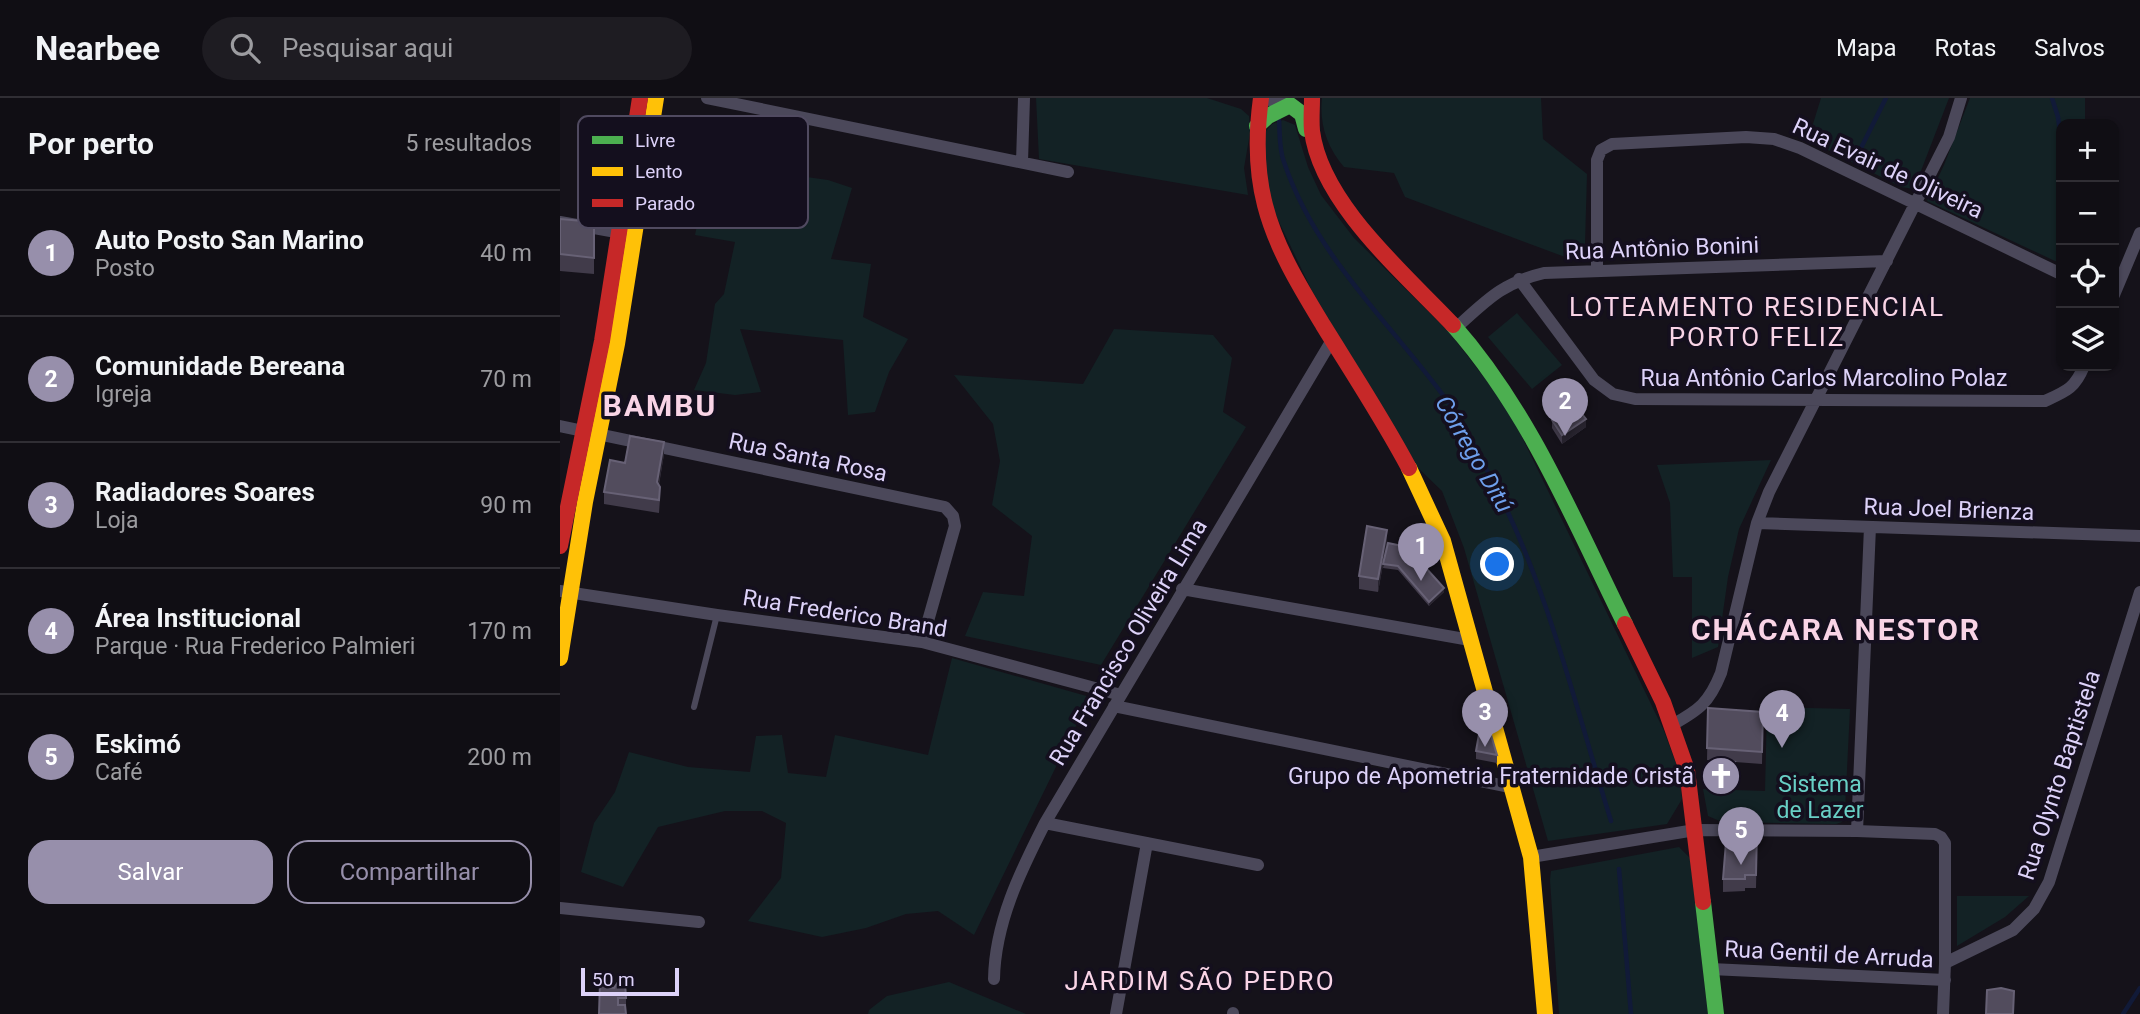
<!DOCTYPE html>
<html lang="pt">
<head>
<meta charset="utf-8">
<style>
	body { margin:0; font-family:Roboto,sans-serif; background:#1e1c22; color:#f1f3f6 }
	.controls { position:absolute; right:21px; top:21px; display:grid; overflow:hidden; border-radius:14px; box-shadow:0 2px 5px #0004 }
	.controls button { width:63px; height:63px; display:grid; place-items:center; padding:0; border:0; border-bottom:2px solid #302e34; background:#100e14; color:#f1f3f6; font:35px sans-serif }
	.scale { position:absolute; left:21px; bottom:18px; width:98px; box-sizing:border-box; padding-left:7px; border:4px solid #ddd2f9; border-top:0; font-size:19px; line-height:24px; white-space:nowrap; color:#ddd2f9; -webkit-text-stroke:5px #140f1e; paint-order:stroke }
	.you { position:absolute; left:938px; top:467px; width:24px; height:24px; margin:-18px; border:5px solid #fff; border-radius:50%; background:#1a73e8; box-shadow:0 0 0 10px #1a73e833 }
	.badge { display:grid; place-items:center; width:46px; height:46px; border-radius:50%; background:#978fab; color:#fff; font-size:23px; font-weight:700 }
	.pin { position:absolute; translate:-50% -58px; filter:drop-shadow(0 2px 4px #0008) }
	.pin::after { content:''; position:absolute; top:37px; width:24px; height:21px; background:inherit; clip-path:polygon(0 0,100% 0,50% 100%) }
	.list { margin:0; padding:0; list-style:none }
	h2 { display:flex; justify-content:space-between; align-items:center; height:91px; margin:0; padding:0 28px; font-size:30px }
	h2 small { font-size:23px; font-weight:400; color:#9c9ca0 }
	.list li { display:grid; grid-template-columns:46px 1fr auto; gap:21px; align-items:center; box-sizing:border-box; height:126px; padding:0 28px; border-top:2px solid #302e34 }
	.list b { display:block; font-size:26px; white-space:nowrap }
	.list p { margin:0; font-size:23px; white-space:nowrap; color:#9c9ca0 }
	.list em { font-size:23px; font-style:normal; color:#9c9ca0 }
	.actions { display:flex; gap:14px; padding:21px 28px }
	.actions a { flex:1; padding:16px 0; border:2px solid #978fab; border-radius:21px; text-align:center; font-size:24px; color:#978fab }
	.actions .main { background:#978fab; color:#fff }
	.icon { flex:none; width:38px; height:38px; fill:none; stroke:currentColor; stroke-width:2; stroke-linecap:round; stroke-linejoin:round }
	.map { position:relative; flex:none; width:1580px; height:916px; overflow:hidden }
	header { display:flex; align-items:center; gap:42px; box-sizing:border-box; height:98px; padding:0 35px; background:#100e14; border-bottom:2px solid #302e34 }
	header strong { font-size:33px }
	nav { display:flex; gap:38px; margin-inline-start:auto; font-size:24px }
	.search { width:490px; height:63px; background:#1e1c22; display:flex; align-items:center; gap:18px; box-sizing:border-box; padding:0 24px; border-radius:38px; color:#9c9ca0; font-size:26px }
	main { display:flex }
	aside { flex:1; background:#100e14 }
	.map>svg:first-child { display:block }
</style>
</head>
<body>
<header>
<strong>Nearbee</strong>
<div class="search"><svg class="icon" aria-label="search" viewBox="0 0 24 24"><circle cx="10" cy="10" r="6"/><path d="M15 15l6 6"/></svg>Pesquisar aqui</div>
<nav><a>Mapa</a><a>Rotas</a><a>Salvos</a></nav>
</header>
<main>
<aside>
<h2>Por perto<small>5 resultados</small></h2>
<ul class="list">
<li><span class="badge">1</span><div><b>Auto Posto San Marino</b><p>Posto</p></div><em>40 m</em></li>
<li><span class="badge">2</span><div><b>Comunidade Bereana</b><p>Igreja</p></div><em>70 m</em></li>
<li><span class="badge">3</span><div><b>Radiadores Soares</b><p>Loja</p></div><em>90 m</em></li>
<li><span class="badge">4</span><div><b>Área Institucional</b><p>Parque · Rua Frederico Palmieri</p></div><em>170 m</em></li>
<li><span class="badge">5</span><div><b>Eskimó</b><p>Café</p></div><em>200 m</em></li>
</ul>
<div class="actions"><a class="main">Salvar</a><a>Compartilhar</a></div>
</aside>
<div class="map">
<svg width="1580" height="916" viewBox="0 0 1580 916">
	<rect width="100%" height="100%" fill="#15121a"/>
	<!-- green -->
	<path fill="#132225" d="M476,0H647L681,11L689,18L690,35L684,70L688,97L479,61Z
		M762,0H981L983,41L1027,76L1025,146L1021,158L1013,162L845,99L834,75L784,69C767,50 759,25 762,0Z
		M1261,0H1389L1354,91L1341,89L1248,42Z
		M1410,0H1525V26H1501V163H1495L1367,103L1384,67Z
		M723,22L735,27L748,69L761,97L794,140L889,234L948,310L1104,633L1120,676L1122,701L1107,726L988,743L904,450L882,393L852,364L752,193L711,107L705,75V34L712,26Z
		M225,76L268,82L292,90L271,161L311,166L303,219L348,241L329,274L315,314L288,317L283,242L180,231L201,294L175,297L134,292L146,265L155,206L164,196L175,144L135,137L143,99L200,90Z
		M957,215L1002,267L972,291L928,239Z
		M554,231L653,237L672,260L663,314L686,329L541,567L405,538L423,494L464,498L472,438L432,407L440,363L433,326L394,277L523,286Z
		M1211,362L1179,431L1168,479L1158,549L1132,560V479H1113L1110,405L1097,367Z
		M392,560L530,599L414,837L378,813L346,816L306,830L262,839L188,823L221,780L226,725L202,713H165L98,729L63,789L21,774L34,725L55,694L69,654L128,669L190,674L196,638L222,637L228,675L266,679L275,637L368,657Z
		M1207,609L1290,611L1285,712L1282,724L1276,726L1162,724L1148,718L1143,691L1205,693Z
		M1119,749L1130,760L1148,916H999L990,782L991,773Z
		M1397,798H1469L1445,819L1397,848Z
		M389,884L466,916H308L309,912L327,898Z"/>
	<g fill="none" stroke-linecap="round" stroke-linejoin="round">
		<!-- stream -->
		<path stroke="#111a38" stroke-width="4.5" d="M1492,0L1498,19L1501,42
			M719,22C720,37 719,51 724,64C756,160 834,228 891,308C906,330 918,355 930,378C987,485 1015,607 1051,723
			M1298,56L1326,0
			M1500,151L1501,141
			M1059,771L1071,916
			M1563,916L1580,890"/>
		<!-- lane -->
		<path stroke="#4b485a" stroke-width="6" d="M134,609L157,517"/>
		<!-- street -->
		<path stroke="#4b485a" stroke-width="12" d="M147,0L508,74
			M701,0L730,7
			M462,64L464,0
			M0,124L67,136
			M1037,173V62L1041,52L1052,46L1186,39L1214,41L1240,50L1501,176
			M959,181L1034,282L1053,296L1075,301L1485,303C1507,293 1515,290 1524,268
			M1554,197L1580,135
			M896,230C927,202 942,185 984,175L1327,163
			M0,328L385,409L393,418L395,428L362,544
			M1197,425L1580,438
			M622,491L910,542
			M0,493L157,517L362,544L561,597
			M554,608L950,689
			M1112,627C1139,612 1149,605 1161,575L1197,425L1209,394L1389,39L1401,0
			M485,725L698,767
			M1297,733L1310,429
			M971,759L1135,732L1297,733L1375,736L1381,739L1385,745V865L1383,916
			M0,810L139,824
			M1385,865L1453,832L1474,811L1489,784L1580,494
			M1151,871L1385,882
			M434,881C435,825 460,774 485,725L772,242
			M556,916L587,745
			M673,916V915"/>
		<!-- fast -->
		<path stroke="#4caf50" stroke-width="16" d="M697,28L708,18L730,7L742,16L746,31
			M893,227C970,314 1014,423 1065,526
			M1143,804L1156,916"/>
		<!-- slow -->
		<path stroke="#ffc107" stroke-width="16" d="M849,370L883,443L971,759L985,916
			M0,560L25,404L57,246L96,0"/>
		<!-- jam -->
		<path stroke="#c62828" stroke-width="16" d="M701,0C696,36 696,72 705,107C716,150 740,189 763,227C792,274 823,321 849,370
			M752,0C752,11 751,22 752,33C761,105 845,176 893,227
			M0,448L42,243L80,0
			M1065,526L1103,604L1127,672L1143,804"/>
	</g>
	<!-- wall -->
	<path fill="#413b4a" d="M0,121L34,124V176L0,173Z
		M992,322L1026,329L1002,346L992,330Z
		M104,356L99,387L100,401L99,415L44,406V394L65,365Z
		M827,444L818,494L799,491V478Z
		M828,445L884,494L869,508L838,472L823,470Z
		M1148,610L1203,614L1202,666L1175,664V672L1172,680H1169L1168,688L1150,687V678L1158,663L1147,662Z
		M916,653L937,657V665L916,661Z
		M1197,745L1196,790H1185V793L1163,794V781Z
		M48,889L66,900V913L39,916Z"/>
	<!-- shaded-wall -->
	<path fill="#28242f" d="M1026,321V329L1002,346V337Z
		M104,344V356L97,397V384Z
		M827,432V444L818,494V481Z
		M884,490V494L869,508V504Z
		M1175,664V672L1172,680V672Z"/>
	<!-- building -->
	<path fill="#524c5d" stroke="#676175" stroke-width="2" d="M0,121L34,124V160L0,156Z
		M1015,307L1026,321L1002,337L992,322Z
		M70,338L104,344L97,384L100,389L99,402L44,394L50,362L65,365Z
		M807,428L827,432L818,481L799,478Z
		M828,445L847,449L884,490L869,504L838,468L823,466Z
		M1148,610L1203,614L1202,654L1147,650Z
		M921,625L928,627L937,657L916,653Z
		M1151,663L1175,664L1172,672L1169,671L1168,679L1150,678Z
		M1167,732H1197L1196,777H1185V781H1163Z
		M40,884H45L48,889L54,890L58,884H65L66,900H58V907H65L66,916H39Z
		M1441,890L1454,893L1453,916H1426L1427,892Z"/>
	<!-- icons -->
	<defs>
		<g id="church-disc" transform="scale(2.0125)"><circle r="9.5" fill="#978fab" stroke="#140f1e"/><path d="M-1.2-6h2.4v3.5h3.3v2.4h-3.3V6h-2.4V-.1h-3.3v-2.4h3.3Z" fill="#fff"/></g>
	</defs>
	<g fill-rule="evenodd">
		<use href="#church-disc" x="1161" y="678"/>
	</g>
	<g text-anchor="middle" stroke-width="7" stroke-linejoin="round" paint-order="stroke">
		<!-- street labels -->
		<g font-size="23" fill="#ddd2f9" stroke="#140f1e">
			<text transform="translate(1328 70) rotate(25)" y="8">Rua Evair de Oliveira</text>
			<text transform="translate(1102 150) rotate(-2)" y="8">Rua Antônio Bonini</text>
			<text x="1264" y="288">Rua Antônio Carlos Marcolino Polaz</text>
			<text transform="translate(248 359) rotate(12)" y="8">Rua Santa Rosa</text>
			<text transform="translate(1389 411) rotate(2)" y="8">Rua Joel Brienza</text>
			<text transform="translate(285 515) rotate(9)" y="8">Rua Frederico Brand</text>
			<text transform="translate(568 544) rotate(-59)" y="8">Rua Francisco Oliveira Lima</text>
			<text transform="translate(1499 677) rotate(-72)" y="8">Rua Olynto Baptistela</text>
			<text transform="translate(1269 856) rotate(3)" y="8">Rua Gentil de Arruda</text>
		</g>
		<!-- poi labels -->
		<g font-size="23" fill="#ddd2f9" stroke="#140f1e" text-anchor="end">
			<text x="1134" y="686">Grupo de Apometria Fraternidade Cristã</text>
		</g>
		<!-- park labels -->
		<g font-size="23" fill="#68cfc5" stroke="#140f1e">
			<text x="1260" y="694">Sistema<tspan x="1260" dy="26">de Lazer</tspan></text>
		</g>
		<!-- water labels -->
		<g font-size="24" font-style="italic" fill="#6e9fec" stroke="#140f1e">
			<text transform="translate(914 356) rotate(60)" y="8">Córrego Ditú</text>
		</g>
		<!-- quarter labels -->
		<g font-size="26" letter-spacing="2" fill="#f9d4e6" stroke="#140f1e">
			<text x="1197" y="218">LOTEAMENTO RESIDENCIAL<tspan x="1197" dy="30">PORTO FELIZ</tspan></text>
			<text x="640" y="892">JARDIM SÃO PEDRO</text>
		</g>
		<!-- district labels -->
		<g font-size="30" font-weight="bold" letter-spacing="2" fill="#f9d4e6" stroke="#140f1e">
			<text x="100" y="318">BAMBU</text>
			<text x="1276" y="542">CHÁCARA NESTOR</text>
		</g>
	</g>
	<!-- legend -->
	<rect x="18" y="18" width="230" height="112" rx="10" fill="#140f1e" stroke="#504a60" stroke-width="2"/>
	<rect x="32" y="38" width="31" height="8" fill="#4caf50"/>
	<rect x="32" y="69" width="31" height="9" fill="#ffc107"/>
	<rect x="32" y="101" width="31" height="8" fill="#c62828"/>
	<g font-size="19" fill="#ddd2f9">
		<text x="75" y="49">Livre</text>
		<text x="75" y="80">Lento</text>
		<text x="75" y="112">Parado</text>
	</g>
</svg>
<div class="controls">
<button>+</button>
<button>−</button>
<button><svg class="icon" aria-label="locate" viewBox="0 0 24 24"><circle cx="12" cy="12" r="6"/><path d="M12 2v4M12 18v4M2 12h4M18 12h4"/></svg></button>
<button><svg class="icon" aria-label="layers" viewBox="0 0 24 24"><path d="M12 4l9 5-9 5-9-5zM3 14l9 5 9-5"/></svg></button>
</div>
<div class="scale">50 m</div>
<div class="you"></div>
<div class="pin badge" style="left:861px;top:483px">1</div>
<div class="pin badge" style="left:1005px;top:338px">2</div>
<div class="pin badge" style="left:925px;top:649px">3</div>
<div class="pin badge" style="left:1222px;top:650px">4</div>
<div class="pin badge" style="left:1181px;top:767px">5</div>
</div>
</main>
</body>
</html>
